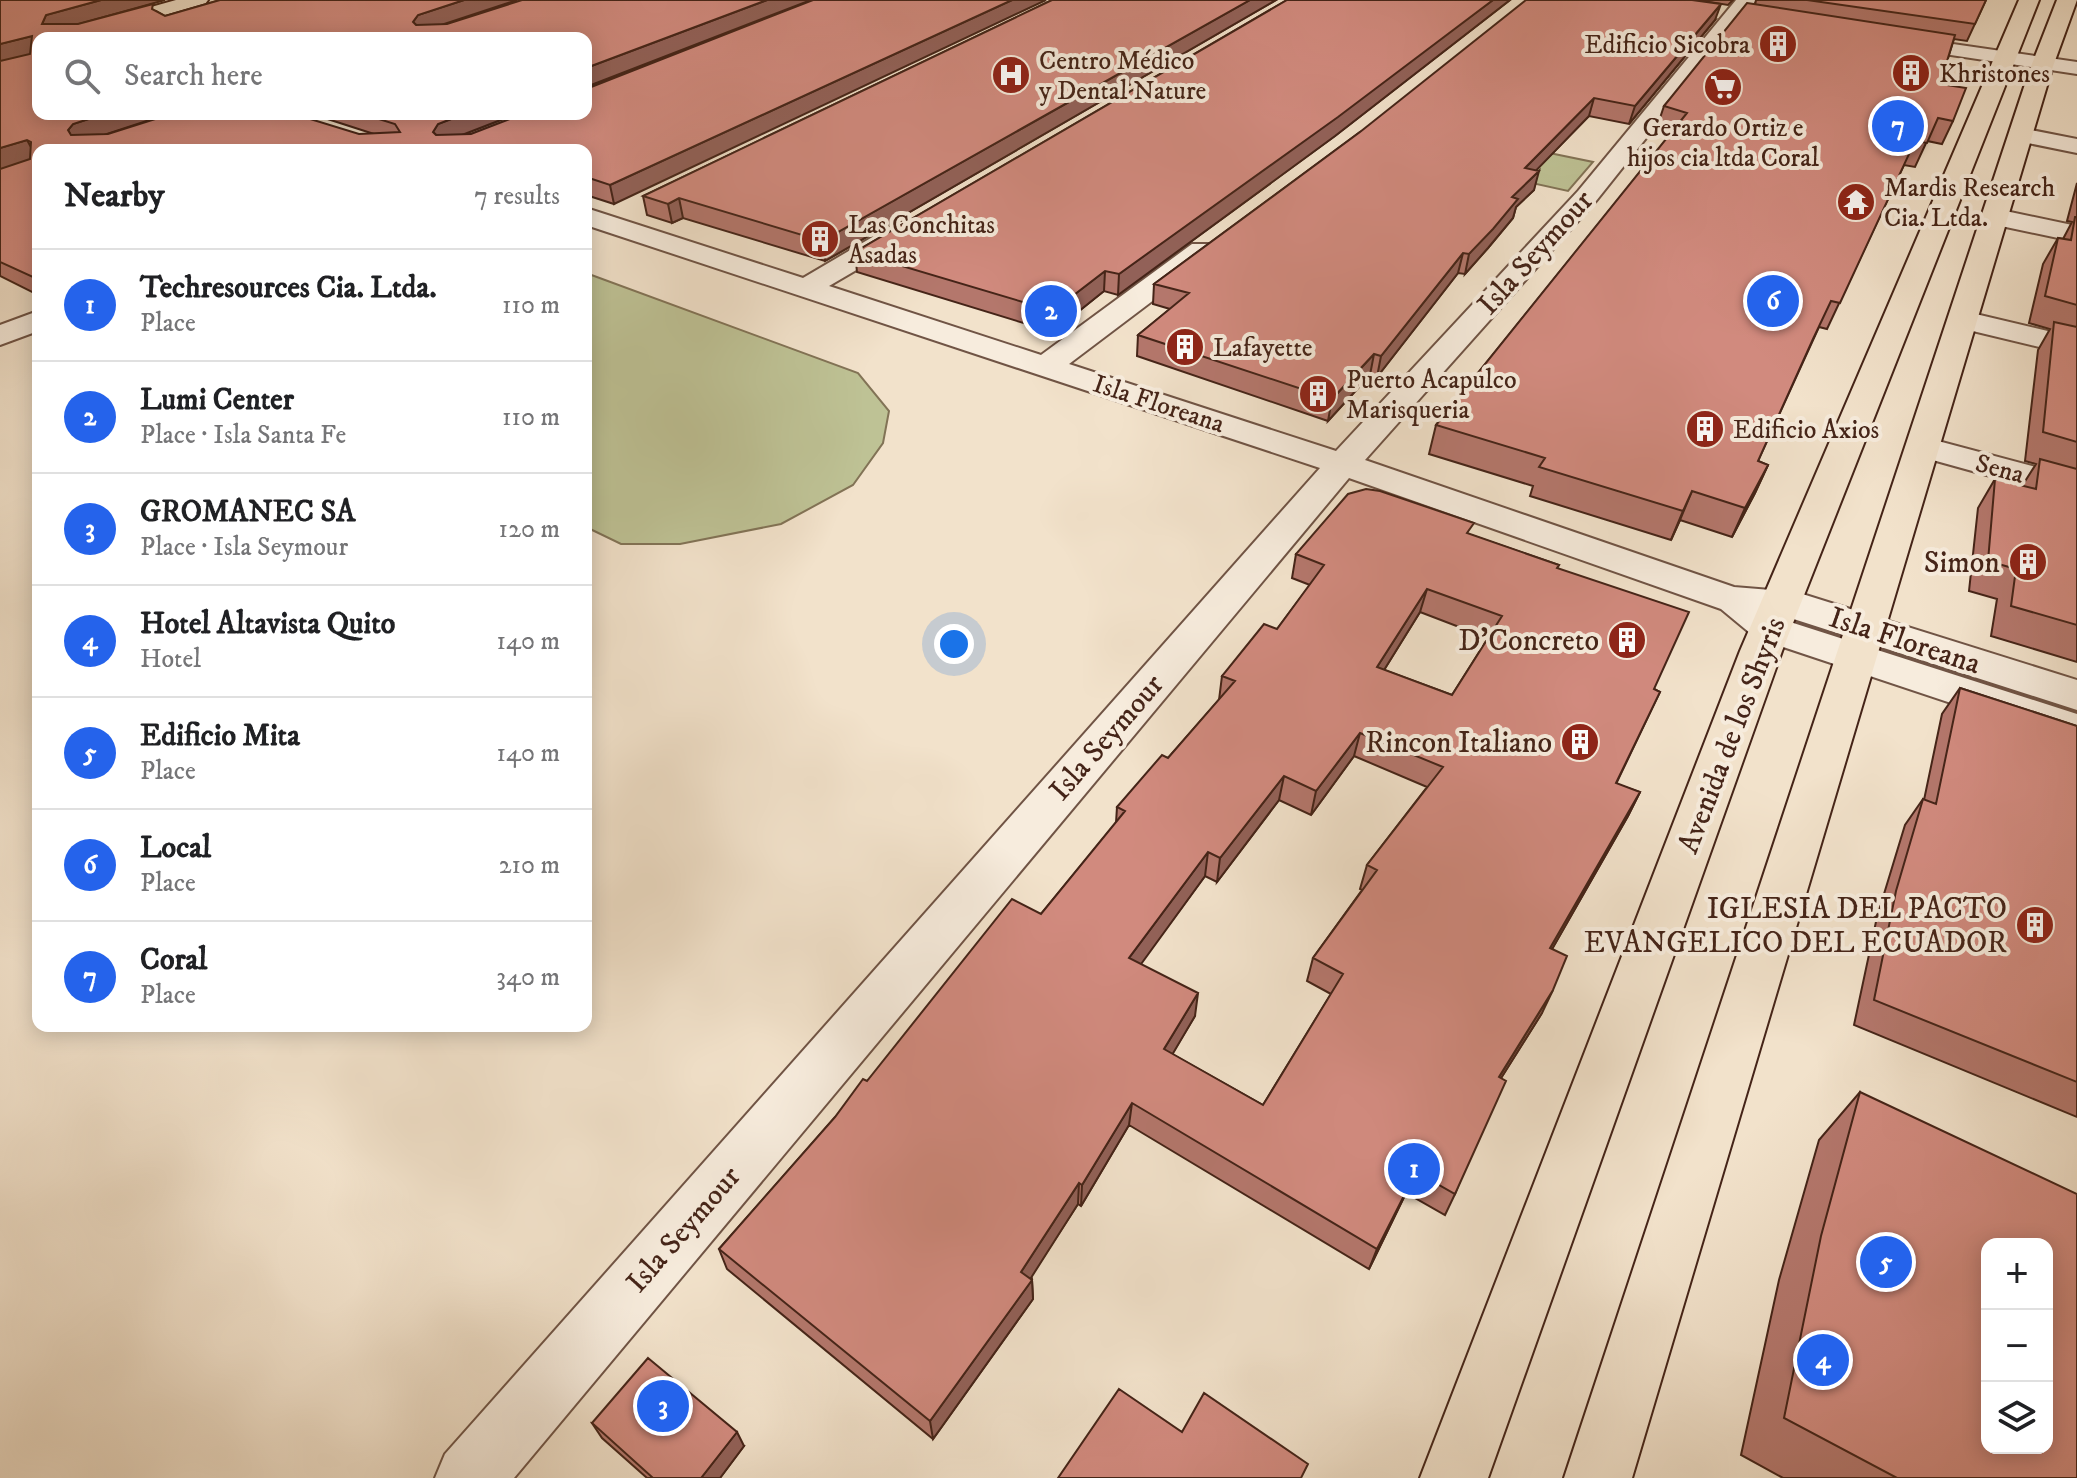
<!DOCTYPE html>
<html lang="en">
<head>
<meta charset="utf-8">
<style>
	body { margin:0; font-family:"IM FELL DW Pica",serif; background:#f6f6f6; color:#202124 }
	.controls { position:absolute; right:24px; bottom:24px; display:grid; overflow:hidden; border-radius:16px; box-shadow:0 4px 20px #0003 }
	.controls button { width:72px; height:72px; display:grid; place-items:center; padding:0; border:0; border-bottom:2px solid #e0e0e0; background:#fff; color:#202124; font:40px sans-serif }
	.you { position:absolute; left:954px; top:644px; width:28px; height:28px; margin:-20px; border:6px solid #fff; border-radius:50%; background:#1a73e8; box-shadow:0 0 0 12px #1a73e833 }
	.badge { display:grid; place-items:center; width:52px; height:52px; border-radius:50%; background:#2563eb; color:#fff; font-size:26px; font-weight:700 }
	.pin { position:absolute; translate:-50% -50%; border:4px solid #fff; box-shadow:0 2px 8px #0006 }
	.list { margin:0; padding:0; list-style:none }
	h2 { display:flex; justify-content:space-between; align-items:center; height:104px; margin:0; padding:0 32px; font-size:34px }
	h2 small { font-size:26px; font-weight:400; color:#757577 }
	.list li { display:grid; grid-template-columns:52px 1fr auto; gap:24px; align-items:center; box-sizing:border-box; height:112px; padding:0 32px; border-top:2px solid #e0e0e0 }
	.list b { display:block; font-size:30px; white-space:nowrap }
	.list p { margin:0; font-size:26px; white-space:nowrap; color:#757577 }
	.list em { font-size:26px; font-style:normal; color:#757577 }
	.icon { flex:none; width:44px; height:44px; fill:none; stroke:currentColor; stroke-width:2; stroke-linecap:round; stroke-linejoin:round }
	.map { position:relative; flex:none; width:2077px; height:1478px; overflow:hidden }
	.search { position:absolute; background:#fff; box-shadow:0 4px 20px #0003; left:32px; top:32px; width:560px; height:88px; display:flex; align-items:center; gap:20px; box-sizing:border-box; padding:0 28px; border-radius:16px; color:#757577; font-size:30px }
	.panel { position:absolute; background:#fff; box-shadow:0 4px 20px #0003; left:32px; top:144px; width:560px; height:888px; border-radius:16px }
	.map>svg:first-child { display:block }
</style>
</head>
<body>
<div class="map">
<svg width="2077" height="1478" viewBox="0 0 2077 1478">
	<rect width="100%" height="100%" fill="#f2e2cb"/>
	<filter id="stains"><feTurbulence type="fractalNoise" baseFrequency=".0025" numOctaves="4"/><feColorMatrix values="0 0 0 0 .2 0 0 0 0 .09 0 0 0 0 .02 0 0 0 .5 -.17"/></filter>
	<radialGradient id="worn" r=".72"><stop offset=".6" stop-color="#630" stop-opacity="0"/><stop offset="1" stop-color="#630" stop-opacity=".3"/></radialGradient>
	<!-- green -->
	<path fill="#bec295" stroke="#827356" stroke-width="2" d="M1410,124L1593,162L1568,191L1380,149Z
		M586,273L858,373L889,411L883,443L853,485L781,524L680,544H621L586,527Z"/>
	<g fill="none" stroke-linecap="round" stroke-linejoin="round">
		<!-- minor casing -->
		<g stroke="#705445" stroke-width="4">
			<path id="minor" d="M1736,0H1756L1596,201L1365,460L1734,587L1796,592L2077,680V710L1775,613L1784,620L2077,714V745L1756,638L1721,609L1349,478L514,1478H435L445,1454L1320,468L586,225V208L803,278L898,222H918L921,228L918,234L829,286L1041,355L1192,244H1212L1216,250L1212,256L1069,364L1336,451L1578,191Z
				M1891,35L2077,62V74L1884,45L1881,41Z
				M2021,128L2077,139V153L2013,140L2009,135Z
				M1996,209L2077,226V242L1987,223L1983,217L1987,211Z
				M38,311V331L0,345V325Z
				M1963,311L2077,338V356L1952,326L1948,320L1952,314Z
				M1923,437L2077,478V500L1911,454L1906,447L1911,440Z"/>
		</g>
		<!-- major casing -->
		<g stroke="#452418" stroke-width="4">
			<path id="major" d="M176,0H208L205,4L85,38H52L55,34Z
				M2019,0H2039L1782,651L1488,1478H1420L1740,651Z
				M2057,0H2077L2052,69L1632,1478H1564L2030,69Z"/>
		</g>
		<!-- minor -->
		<use href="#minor" fill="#f7ecdd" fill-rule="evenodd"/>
		<!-- major -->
		<use href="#major" fill="#f2e2cb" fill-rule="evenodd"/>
	</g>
	<!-- wall -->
	<path fill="#b4776c" stroke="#452418" stroke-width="2" fill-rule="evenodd" d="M0,0L82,23L156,11L165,16L220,0H517L444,24H447L522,0H811L586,87L38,38V114H168L106,134H374L312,114H516L464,134H471L813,0L614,204L586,195V150H38V295L0,276Z
		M1052,0H1276L825,261L683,218L672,223L647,215L643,196Z
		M1287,0H1510L1335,136L1118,295L1104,291L1053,332L857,272L855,252Z
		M1697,0H1733L1728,5Z
		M1756,0H1986L1967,41L1954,39L1940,84L1953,121L1942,144L1927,141L1915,167L1904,165L1827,329L1819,327L1803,362L1758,461L1768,465L1755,493L1732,537L1680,520L1671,540L1530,496L1533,486L1429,454L1436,425L1671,134L1656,130L1664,106L1755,5Z
		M1715,20L1629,124L1589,116L1536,170L1534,190L1516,207L1513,218L1488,248L1465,274L1458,273L1377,377L1370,375L1328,421L1137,356L1138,335L1170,309L1153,304L1154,284L1360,132Z
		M2077,183V662L1991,636L1997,599L1969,591L1978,508L1995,479L2022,486L2036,464L2025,461L2038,350L2050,329L2029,323L2043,264L2058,238L2063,239L2072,222L2067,221Z
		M1471,535L1559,565L1557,568L1654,689L1660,692L1616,784L1640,792L1628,816L1552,949L1542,1013L1501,1078L1455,1194L1445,1215L1406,1193L1369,1269L1129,1125L1081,1206L1078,1204L1030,1278L1032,1280L1033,1299L933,1439L727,1269L719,1249L867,1081L1041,914L1116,823L1117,807L1168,758L1219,700L1222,676L1277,629L1310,585L1292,578L1296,554ZM1420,612L1488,638L1452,695L1384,670ZM1354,756L1427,787L1367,865L1360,889L1362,890L1313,958L1307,981L1331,994L1263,1105L1172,1054L1195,1016L1140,964L1205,876L1217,882L1279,800L1311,815Z
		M1960,688L2077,726V1117L1854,1025L1877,917L1905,825L1923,799L1924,800L1942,714Z
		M1860,1092L2077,1478H1783L1741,1455L1779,1280L1819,1140Z
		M592,1423L744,1446L720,1478H647L602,1438Z"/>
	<!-- shaded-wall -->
	<path fill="#926158" stroke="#452418" stroke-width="2" d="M101,0H165L54,31L42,24L46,15Z
		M464,0H517L423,31L413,22L418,15Z
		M767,0H811L586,87V68Z
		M1012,0H1046L614,204L610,185Z
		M1250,0H1276L825,261L822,241Z
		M1493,0H1510L1335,136L1118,295L1119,274Z
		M1721,4L1715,20L1629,124L1635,106Z
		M32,36L38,53L0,63V44Z
		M1594,98L1589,116L1520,187L1525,168Z
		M104,114H168L82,142L77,148L68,130L73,124Z
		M464,114H516L444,142L433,132L438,124Z
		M27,140L37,158L0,170V148Z
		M1539,171L1534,190L1516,207L1513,218L1488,248L1465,274L1469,254L1512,197Z
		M679,198L683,218L672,223L668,204Z
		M1463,253L1458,273L1377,377L1381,356Z
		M1105,271L1104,291L1053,332V311Z
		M1374,354L1370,375L1328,421L1332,399Z
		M1768,465L1755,493L1732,537L1745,508Z
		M1692,491L1680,520L1671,540L1683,511Z
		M1427,589L1420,612L1371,691L1377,667Z
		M1360,733L1354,756L1311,815L1316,791Z
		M1284,776L1279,800L1217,882L1220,858Z
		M1640,792L1628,816L1539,972L1550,948Z
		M1208,852L1205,876L1128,982L1129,958Z
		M1553,990L1542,1013L1488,1099L1499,1077Z
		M1198,993L1195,1016L1162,1072L1164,1049Z
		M1132,1103L1129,1125L1081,1206L1082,1185Z
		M1416,1172L1406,1193L1369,1269L1377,1249Z
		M1079,1183L1078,1204L1022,1292L1021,1272Z
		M1032,1280L1033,1299L933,1439L930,1421Z
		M737,1432L744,1446L720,1478H701Z"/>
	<!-- building -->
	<path fill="#d18a7e" stroke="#452418" stroke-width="2" fill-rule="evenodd" d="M0,0H101L46,15L42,24H78L153,4L152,9L165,16L220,0H464L418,15L413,22L416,25L447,24L522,0H767L586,68V38H38V114H104L73,124L68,130L71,135L108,134L171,114H294L359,134L400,132L395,124L363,114H464L438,124L433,132L436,135L471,134L523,114H586V89L813,0H1012L610,185L586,177V150H38V277L35,278L0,262V169L30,159L31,142L27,140L0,148V61L30,54L32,36L0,44Z
		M1052,0H1250L822,241L679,198L668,204L643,196Z
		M1287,0H1493L1338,117L1119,274L1105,271L1053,311L855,252Z
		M1526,0H1692L1721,4L1635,106L1594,98L1525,168L1539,171L1512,197L1518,199L1493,229L1469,254L1463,253L1381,356L1374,354L1332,399L1138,335L1189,293L1154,284L1360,132Z
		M1807,0H1986L1975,24Z
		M1747,3L1955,35L1940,84L1966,88L1953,121L1938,118L1927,143L1915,141L1840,303L1831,301L1813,339L1758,461L1768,465L1745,508L1692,491L1683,511L1539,467L1545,458L1436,425L1687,113L1664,106Z
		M2075,217H2077V305L2045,296L2058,238L2071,240Z
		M2054,322L2077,327V442L2043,432Z
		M2040,459L2077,469V625L2011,606L2016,569L1988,561L1995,479L2036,489Z
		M1366,489L1380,491L1474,523L1467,533L1559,565L1557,568L1689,612L1654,689L1660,692L1616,783L1640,792L1550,948L1567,956L1553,990L1499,1077L1506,1081L1455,1194L1416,1172L1377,1249L1132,1103L1082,1185L1079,1183L1021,1272L1032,1280L930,1421L719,1249L835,1117L863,1079L867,1081L1012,899L1041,914L1125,811L1117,807L1162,755L1168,758L1235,681L1222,676L1264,624L1277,629L1324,565L1296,554L1348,494ZM1427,589L1502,616L1452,695L1377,667ZM1360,733L1443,767L1367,865L1377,870L1313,958L1343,974L1263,1105L1164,1049L1198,993L1129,958L1208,852L1220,858L1284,776L1316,791Z
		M1960,688L2077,726V1082L1874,1000L1896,891L1923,799L1936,804Z
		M1860,1092L2077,1194V1478H1897L1784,1418L1821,1236ZM1987,1244H2047V1448H1987Z
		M648,1358L737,1432L701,1478H653L592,1423Z
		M1119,1389L1182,1432L1204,1393L1308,1464L1301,1478H1058Z"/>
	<!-- icons -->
	<defs>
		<g id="building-disc" transform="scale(2)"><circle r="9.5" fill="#8f2418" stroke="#f7ecdd"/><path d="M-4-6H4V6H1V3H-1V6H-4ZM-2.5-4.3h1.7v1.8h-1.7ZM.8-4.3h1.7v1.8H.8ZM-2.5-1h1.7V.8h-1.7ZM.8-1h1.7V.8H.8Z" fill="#fff"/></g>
		<g id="hospital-disc" transform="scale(2)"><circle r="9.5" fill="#8f2418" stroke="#f7ecdd"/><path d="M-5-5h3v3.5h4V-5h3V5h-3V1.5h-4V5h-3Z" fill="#fff"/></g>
		<g id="supermarket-disc" transform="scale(2)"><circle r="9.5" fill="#8f2418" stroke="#f7ecdd"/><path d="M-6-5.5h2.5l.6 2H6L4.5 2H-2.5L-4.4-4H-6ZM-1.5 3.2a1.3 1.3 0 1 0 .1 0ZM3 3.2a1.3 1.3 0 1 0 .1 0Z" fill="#fff"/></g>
		<g id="temple-disc" transform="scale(2)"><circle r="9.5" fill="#8f2418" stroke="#f7ecdd"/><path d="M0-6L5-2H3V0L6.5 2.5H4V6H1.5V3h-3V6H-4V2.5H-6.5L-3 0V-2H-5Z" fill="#fff"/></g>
	</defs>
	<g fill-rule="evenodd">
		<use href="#building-disc" x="1778" y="44"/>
		<use href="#building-disc" x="1911" y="73"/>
		<use href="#hospital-disc" x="1011" y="75"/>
		<use href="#supermarket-disc" x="1723" y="87"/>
		<use href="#temple-disc" x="1856" y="202"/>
		<use href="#building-disc" x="820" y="239"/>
		<use href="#building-disc" x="1185" y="347"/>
		<use href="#building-disc" x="1318" y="394"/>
		<use href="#building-disc" x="1705" y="429"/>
		<use href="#building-disc" x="2028" y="562"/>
		<use href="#building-disc" x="1627" y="640"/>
		<use href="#building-disc" x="1580" y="742"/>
		<use href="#building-disc" x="2035" y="925"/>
	</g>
	<g text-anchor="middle" stroke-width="8" stroke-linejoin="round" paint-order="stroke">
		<!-- far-poi labels -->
		<g font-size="26" fill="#452418" stroke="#f7ecdd" text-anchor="start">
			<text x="1750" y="53" text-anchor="end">Edificio Sicobra</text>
			<text x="1039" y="69">Centro Médico<tspan x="1039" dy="30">y Dental Nature</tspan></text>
			<text x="1939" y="82">Khristones</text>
			<text x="1723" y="136" text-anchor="middle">Gerardo Ortiz e<tspan x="1723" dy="30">hijos cia ltda Coral</tspan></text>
			<text x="1884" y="196">Mardis Research<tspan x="1884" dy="30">Cia. Ltda.</tspan></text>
			<text x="848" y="233">Las Conchitas<tspan x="848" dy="30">Asadas</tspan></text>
			<text x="1213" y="356">Lafayette</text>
			<text x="1346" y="388">Puerto Acapulco<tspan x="1346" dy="30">Marisqueria</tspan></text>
			<text x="1733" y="438">Edificio Axios</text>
		</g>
		<!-- far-street labels -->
		<g font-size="26" fill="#452418" stroke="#f7ecdd">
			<text transform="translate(1159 403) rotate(18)" y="9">Isla Floreana</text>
			<text transform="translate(2000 468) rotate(15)" y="9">Sena</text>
		</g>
		<!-- street labels -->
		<g font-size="30" fill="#452418" stroke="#f7ecdd">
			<text transform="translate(1535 252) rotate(-48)" y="10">Isla Seymour</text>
			<text transform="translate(1905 640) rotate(18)" y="10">Isla Floreana</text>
			<text transform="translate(1731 735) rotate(-69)" y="10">Avenida de los Shyris</text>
			<text transform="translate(1106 737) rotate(-49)" y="10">Isla Seymour</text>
			<text transform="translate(683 1229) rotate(-49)" y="10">Isla Seymour</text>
		</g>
		<!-- poi labels -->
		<g font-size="30" fill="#452418" stroke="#f7ecdd" text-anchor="end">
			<text x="2000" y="572">Simon</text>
			<text x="1599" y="650">D'Concreto</text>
			<text x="1552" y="752">Rincon Italiano</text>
			<text x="2007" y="918">IGLESIA DEL PACTO<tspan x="2007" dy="34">EVANGELICO DEL ECUADOR</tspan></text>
		</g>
	</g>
	<rect width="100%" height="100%" filter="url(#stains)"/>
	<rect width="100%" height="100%" fill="url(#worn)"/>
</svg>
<div class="controls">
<button>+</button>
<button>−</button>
<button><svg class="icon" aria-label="layers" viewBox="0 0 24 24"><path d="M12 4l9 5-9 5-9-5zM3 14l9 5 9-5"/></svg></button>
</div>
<div class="you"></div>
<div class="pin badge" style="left:1414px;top:1169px">1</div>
<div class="pin badge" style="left:1051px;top:311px">2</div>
<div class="pin badge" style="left:663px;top:1406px">3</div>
<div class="pin badge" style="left:1823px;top:1360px">4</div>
<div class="pin badge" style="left:1886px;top:1262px">5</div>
<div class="pin badge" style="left:1773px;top:301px">6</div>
<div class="pin badge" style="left:1898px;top:126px">7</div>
<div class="search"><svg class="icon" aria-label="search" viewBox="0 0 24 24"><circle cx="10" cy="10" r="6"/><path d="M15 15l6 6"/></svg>Search here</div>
<section class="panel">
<h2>Nearby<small>7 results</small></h2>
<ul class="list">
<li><span class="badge">1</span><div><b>Techresources Cia. Ltda.</b><p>Place</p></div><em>110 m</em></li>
<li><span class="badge">2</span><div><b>Lumi Center</b><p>Place · Isla Santa Fe</p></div><em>110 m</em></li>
<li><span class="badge">3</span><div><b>GROMANEC SA</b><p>Place · Isla Seymour</p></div><em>120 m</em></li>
<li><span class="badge">4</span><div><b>Hotel Altavista Quito</b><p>Hotel</p></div><em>140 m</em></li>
<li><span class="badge">5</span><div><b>Edificio Mita</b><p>Place</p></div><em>140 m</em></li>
<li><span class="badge">6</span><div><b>Local</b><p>Place</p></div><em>210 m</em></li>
<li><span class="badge">7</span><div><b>Coral</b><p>Place</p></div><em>340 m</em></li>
</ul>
</section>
</div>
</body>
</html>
